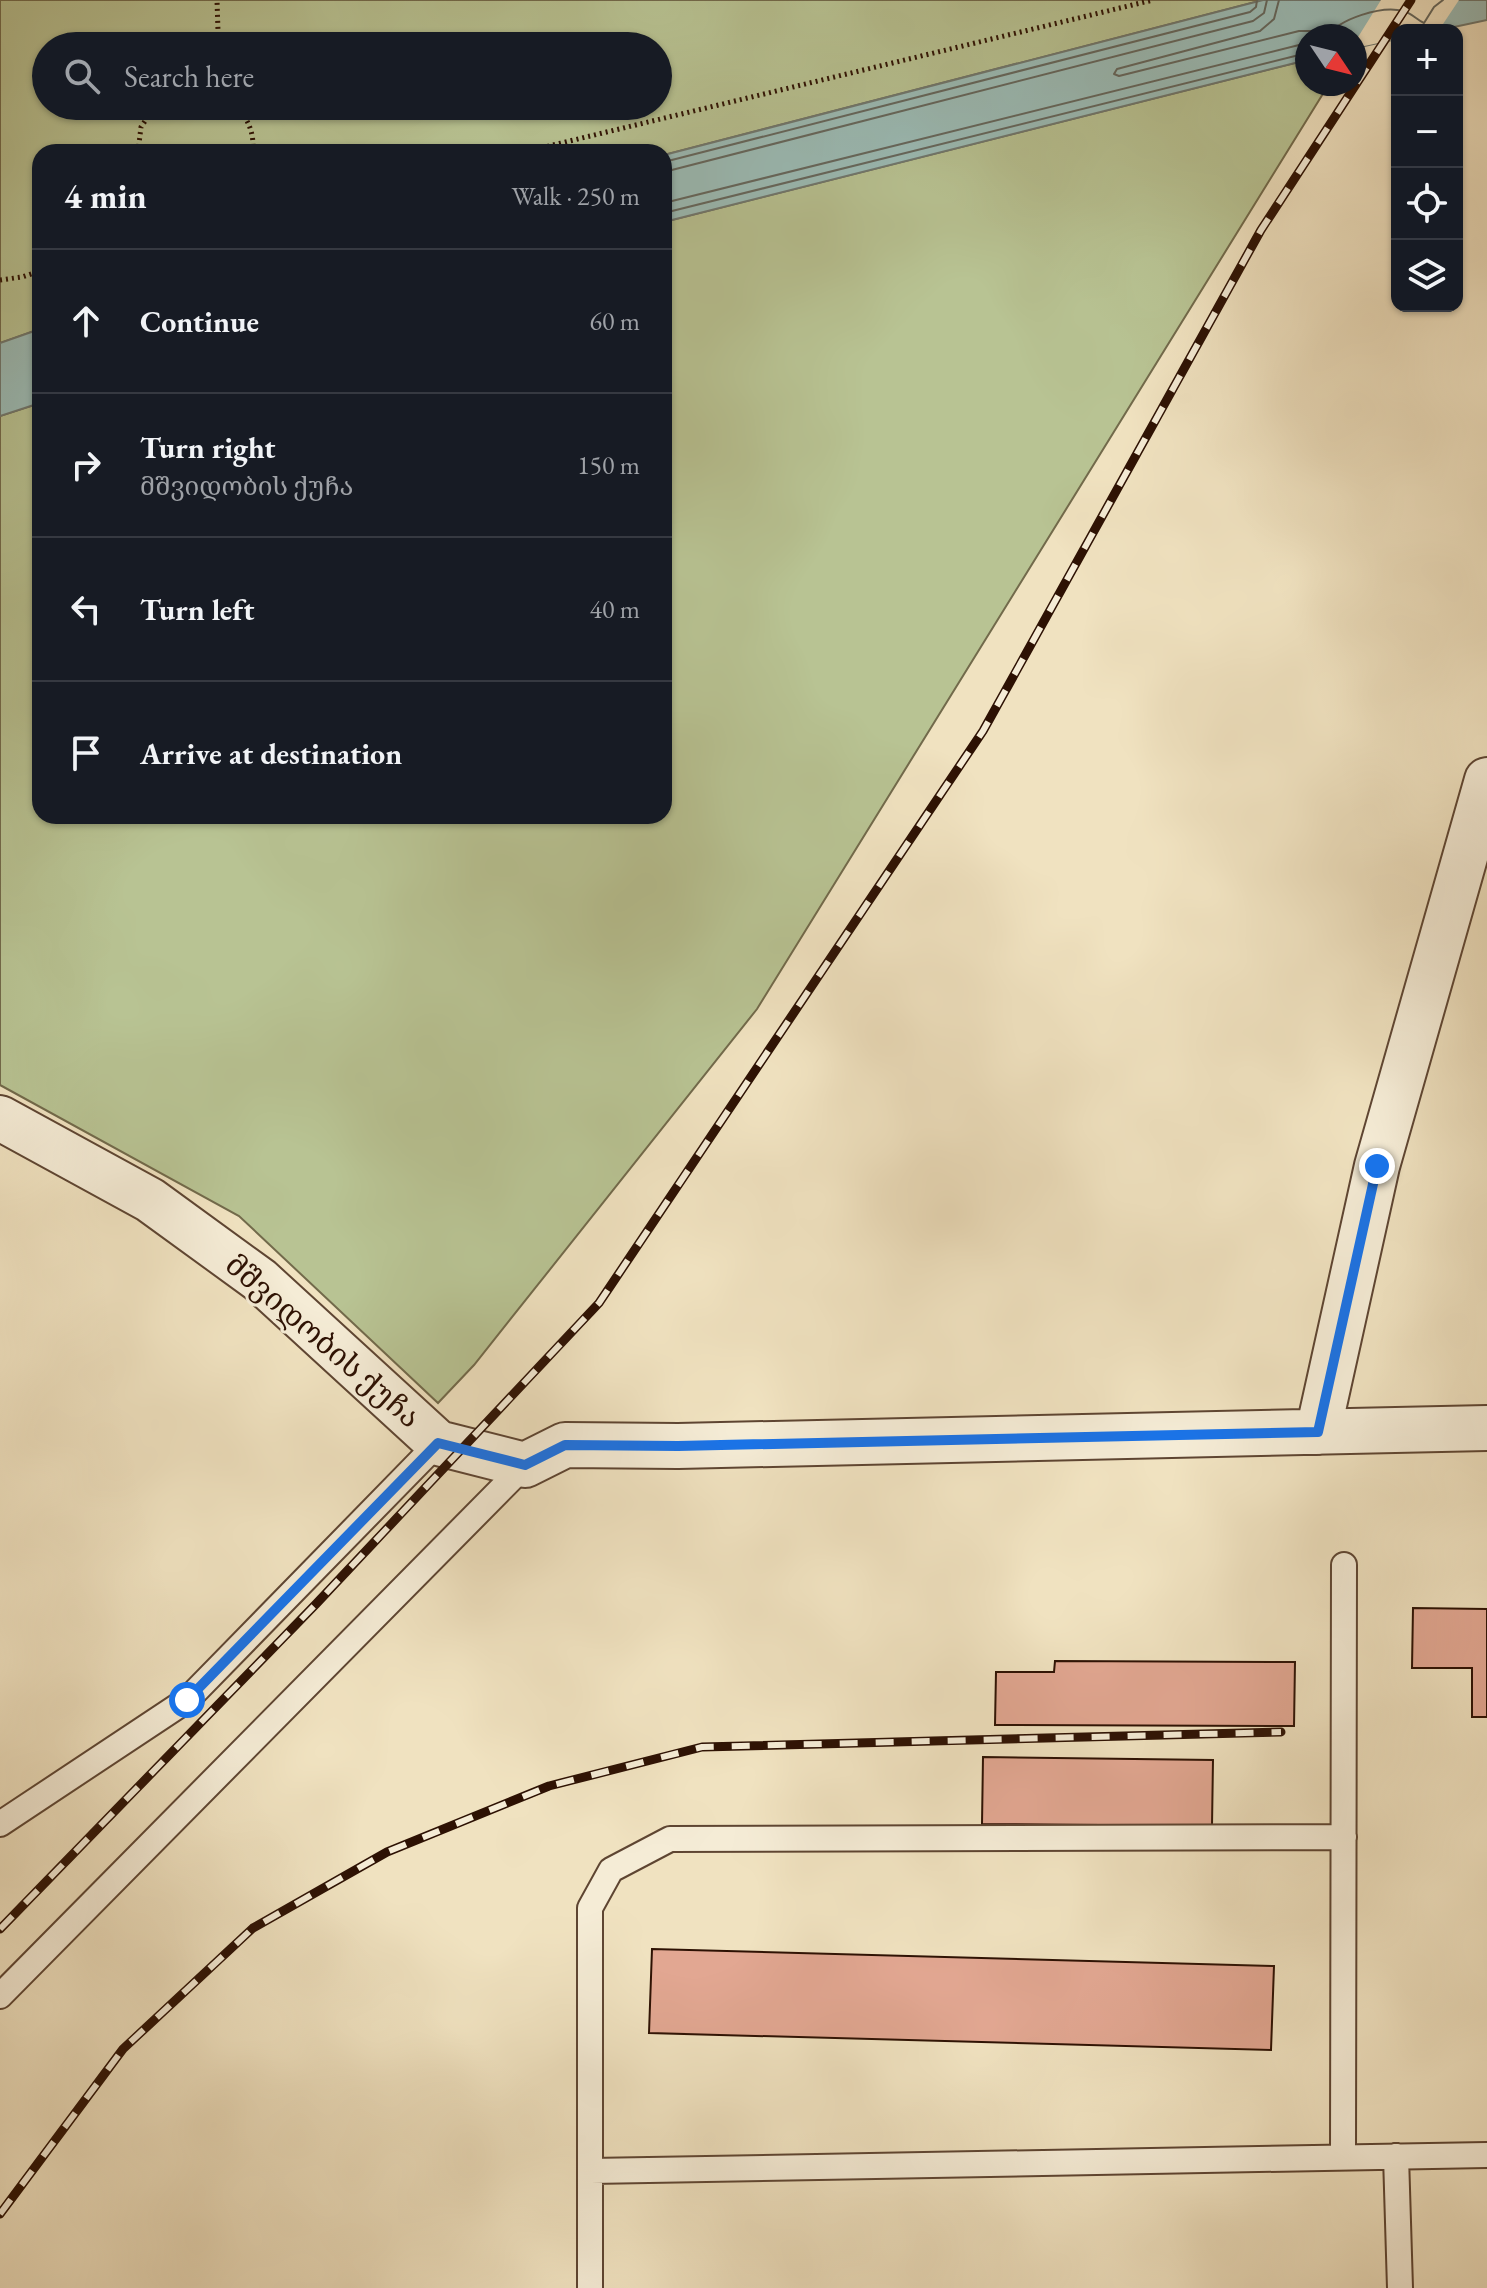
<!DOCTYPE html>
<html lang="en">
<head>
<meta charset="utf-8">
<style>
	body { margin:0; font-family:"EB Garamond","Noto Serif Georgian",serif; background:#242831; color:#f1f3f6 }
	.controls { position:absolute; right:24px; top:24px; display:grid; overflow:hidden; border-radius:16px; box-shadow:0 2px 6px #0004 }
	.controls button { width:72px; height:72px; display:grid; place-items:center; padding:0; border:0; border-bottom:2px solid #363941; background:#171b24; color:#f1f3f6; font:40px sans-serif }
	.compass { position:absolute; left:1295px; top:24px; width:72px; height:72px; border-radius:50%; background:#171b24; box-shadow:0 2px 6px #0004; rotate:125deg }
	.stop { position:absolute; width:24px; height:24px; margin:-18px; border:6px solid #1a73e8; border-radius:50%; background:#fff }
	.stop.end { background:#1a73e8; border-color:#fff; box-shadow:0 2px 8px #0008 }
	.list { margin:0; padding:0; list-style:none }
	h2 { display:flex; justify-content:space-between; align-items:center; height:104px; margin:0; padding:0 32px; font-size:34px }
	h2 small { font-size:26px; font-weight:400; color:#9ea1a6 }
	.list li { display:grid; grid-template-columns:52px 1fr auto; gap:24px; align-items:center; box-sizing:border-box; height:144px; padding:0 32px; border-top:2px solid #363941 }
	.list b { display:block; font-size:30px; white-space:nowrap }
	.list p { margin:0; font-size:26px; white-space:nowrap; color:#9ea1a6 }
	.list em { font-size:26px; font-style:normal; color:#9ea1a6 }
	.icon { flex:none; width:44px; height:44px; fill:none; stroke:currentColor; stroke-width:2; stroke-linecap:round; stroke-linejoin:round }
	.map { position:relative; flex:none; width:1487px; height:2288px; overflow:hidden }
	.search { position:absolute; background:#171b24; box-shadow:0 2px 6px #0004; left:32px; top:32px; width:640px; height:88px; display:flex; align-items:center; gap:20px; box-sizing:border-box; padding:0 28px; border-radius:44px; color:#9ea1a6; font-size:30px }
	.panel { position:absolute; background:#171b24; box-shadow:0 2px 6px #0004; left:32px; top:144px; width:640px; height:680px; border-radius:24px }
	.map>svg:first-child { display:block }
</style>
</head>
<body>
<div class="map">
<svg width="1487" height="2288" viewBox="0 0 1487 2288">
	<rect width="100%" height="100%" fill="#f0e2c0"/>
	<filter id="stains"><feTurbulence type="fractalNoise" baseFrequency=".0025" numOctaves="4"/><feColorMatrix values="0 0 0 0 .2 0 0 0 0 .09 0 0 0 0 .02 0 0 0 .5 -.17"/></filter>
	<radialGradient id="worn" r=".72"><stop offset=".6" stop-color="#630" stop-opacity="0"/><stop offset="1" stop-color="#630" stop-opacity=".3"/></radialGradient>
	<!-- green -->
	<path fill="#b8c393" stroke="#726a4b" stroke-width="2" fill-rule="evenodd" d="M0,0H1263L664,155V152H40V329L0,343ZM46,46H658V106H46Z
		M1307,60V84H1329L757,1009L474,1365L438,1403L239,1216L0,1085V416L40,403V816H664V222Z"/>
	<!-- water -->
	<path fill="#9bbdb8" stroke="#6f7870" stroke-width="2" d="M1263,0H1487V20L1440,30H1397V39L1355,48V36H1307V60L664,222V155Z
		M40,329V403L0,416V343Z"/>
	<!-- pier -->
	<path fill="#f0e2c0" d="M1381,0H1459L1439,30H1397V39L1355,48V42Z"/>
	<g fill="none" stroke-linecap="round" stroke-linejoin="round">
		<!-- shore -->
		<path stroke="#64675e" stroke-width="2" d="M1279,0L1274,19L1260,31L1117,69L1114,74L1119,76L1299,31H1311L1323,36
			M1328,36C1339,19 1382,5 1403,11C1412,13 1417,20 1424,23L1434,7L1443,0
			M664,162L1250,12L1256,7L1257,0
			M664,172L1253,21L1264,13L1267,0
			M664,203L1307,43
			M664,213L1307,53"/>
	</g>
	<!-- building -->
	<path fill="#e2a792" stroke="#2d1103" stroke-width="2" d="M1413,1608L1487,1609V1717H1472V1668H1412Z
		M1055,1661L1295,1662L1294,1726L995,1725L996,1672H1054Z
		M983,1757L1213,1760L1212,1826L982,1824Z
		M652,1949L1274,1966L1271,2050L649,2033Z"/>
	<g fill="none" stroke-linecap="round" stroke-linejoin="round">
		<!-- lane casing -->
		<g stroke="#5e4532" stroke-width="28">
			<path id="lane" d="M0,1824L187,1700L438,1443
				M0,1996L525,1465
				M1396,2156L1400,2288
				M1343,2157L1344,1565
				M591,2171L1487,2155
				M590,2288V1908L611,1870L670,1839L1344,1837"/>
		</g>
		<!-- street casing -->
		<g stroke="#5e4532" stroke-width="48">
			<path id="street" d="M0,1118L150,1200L260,1280L438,1443L525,1465L565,1445L678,1446L1487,1428
				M1318,1432L1377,1166L1487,780"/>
		</g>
		<!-- path -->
		<path stroke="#2d1103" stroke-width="5" stroke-dasharray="2 4" stroke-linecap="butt" d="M213,46L218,31L217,0
			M237,106C249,121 254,133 253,152
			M138,152L141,127L155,106
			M524,152L1153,0
			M0,280L22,277L40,271"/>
		<!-- lane -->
		<use href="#lane" stroke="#f5ecd6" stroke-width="24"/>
		<!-- street -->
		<use href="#street" stroke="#f5ecd6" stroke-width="44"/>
		<!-- rail casing -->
		<g stroke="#2d1103" stroke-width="9">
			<path id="rail" d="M0,1929L316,1604L599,1303L983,731L1261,230L1411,0
				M0,2214L123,2049L253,1928L387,1852L549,1786L702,1747L1281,1732"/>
		</g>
		<!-- rail -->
		<use href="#rail" stroke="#f5ecd6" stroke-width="6" stroke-dasharray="18" stroke-linecap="butt"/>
	</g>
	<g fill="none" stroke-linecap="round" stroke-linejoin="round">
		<!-- route -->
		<path stroke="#1a73e8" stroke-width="10" d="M187,1700L438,1443L525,1465L565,1445L678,1446L1318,1432L1377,1166"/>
	</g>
	<g text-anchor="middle" stroke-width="6" stroke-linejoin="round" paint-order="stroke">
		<!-- street labels -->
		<g font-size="30" fill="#2d1103" stroke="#f5ecd6">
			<text transform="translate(323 1341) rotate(41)" y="10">მშვიდობის ქუჩა</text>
		</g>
	</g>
	<rect width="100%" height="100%" filter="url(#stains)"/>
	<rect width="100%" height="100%" fill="url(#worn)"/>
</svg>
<div class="controls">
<button>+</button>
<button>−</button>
<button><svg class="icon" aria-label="locate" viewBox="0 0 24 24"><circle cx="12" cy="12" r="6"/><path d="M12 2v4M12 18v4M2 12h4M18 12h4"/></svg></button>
<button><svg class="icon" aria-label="layers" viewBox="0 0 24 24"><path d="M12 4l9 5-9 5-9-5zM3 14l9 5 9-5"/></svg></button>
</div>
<svg class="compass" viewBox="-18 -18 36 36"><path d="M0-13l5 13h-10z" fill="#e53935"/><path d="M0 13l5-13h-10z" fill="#9ea1a6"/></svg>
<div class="stop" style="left:187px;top:1700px"></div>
<div class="stop end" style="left:1377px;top:1166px"></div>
<div class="search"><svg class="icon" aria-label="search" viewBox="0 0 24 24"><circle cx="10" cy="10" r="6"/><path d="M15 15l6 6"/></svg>Search here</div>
<section class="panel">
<h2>4 min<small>Walk · 250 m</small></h2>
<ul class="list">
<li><svg class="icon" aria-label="ahead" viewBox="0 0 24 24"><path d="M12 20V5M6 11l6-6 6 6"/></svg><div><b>Continue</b></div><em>60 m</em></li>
<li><svg class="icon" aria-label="right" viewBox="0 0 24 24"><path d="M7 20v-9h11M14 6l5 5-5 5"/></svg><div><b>Turn right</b><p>მშვიდობის ქუჩა</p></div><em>150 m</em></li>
<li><svg class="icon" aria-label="left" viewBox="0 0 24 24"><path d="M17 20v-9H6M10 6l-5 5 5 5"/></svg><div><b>Turn left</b></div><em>40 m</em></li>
<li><svg class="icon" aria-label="arrive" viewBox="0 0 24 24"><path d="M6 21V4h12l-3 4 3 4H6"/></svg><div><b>Arrive at destination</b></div></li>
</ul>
</section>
</div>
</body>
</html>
